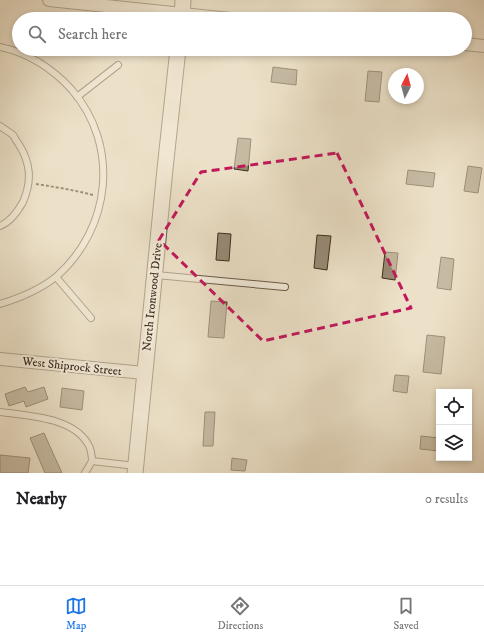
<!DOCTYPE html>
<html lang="en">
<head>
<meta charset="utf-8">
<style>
	body { margin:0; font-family:"IM FELL DW Pica",serif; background:#f6f6f6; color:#202124 }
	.controls { position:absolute; right:12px; bottom:12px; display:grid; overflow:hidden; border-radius:0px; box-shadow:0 2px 6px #0003 }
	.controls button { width:36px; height:36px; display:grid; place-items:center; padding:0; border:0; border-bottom:1px solid #e0e0e0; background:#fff; color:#202124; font:20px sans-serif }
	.compass { position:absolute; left:388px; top:68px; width:36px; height:36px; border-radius:50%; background:#fff; box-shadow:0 2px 6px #0003; rotate:6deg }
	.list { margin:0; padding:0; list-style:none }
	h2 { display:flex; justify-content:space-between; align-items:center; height:52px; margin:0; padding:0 16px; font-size:17px }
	h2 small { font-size:13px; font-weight:400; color:#757577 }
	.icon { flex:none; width:22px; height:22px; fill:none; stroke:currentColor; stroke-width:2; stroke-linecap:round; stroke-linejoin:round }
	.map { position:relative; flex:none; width:484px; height:473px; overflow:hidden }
	.search { position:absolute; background:#fff; box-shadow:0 2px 6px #0003; left:12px; right:12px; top:12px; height:44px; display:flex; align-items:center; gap:10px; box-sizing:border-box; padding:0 14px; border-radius:22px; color:#757577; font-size:15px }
	.sheet { height:112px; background:#fff }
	nav { display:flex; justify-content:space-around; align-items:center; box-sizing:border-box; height:56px; border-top:1px solid #e0e0e0; background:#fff; font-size:11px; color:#757577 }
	nav a { display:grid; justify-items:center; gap:2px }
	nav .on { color:#1a73e8 }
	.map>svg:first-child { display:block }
</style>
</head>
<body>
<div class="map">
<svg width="484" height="473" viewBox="0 0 484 473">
	<rect width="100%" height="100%" fill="#ece1c8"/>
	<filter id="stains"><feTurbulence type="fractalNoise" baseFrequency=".005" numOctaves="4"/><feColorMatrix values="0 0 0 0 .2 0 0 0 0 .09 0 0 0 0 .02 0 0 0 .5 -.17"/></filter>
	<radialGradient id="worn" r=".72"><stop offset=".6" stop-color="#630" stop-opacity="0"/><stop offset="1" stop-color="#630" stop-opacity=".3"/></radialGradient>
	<!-- building -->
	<path fill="#988b76" stroke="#3d2e1d" d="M273,67L297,70L296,85L271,82Z
		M368,71L382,72L379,102L365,101Z
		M238,138L251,139L248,171L234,169Z
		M468,166L482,168L478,193L464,191Z
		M408,170L435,173L433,187L406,184Z
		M218,233L231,234L229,261L216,260Z
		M317,235L331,236L327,270L314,268Z
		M385,252L398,253L395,280L382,278Z
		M441,257L454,259L451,290L437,288Z
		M211,301L227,302L224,338L208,337Z
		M427,335L445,337L441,374L423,372Z
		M395,375L409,376L407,393L393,391Z
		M25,387L28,392L44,387L48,399L26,407L24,401L9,406L5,394Z
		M62,388L84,391L82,410L60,407Z
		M205,412H215L213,446H203Z
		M44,433L52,451L62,473H45L30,438Z
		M421,436L439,438V451L420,449Z
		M0,455L30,458L28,473H0Z
		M232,458L247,460L245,471L231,470Z"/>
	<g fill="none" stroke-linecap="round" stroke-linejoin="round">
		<!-- service casing -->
		<g stroke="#695b48" stroke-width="8">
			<path id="service" d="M0,47C28,53 53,69 72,90C120,146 111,228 57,276C40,290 20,298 0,304
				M77,97L118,65
				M0,126C4,129 9,132 13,135C15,138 16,141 18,143C31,163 32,181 23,202C18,211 10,222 0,226
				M156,275L285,287
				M56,277L91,318
				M0,412C28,416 77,417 90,448C91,452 92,457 92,461L85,473
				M92,461L136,466"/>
		</g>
		<!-- minor casing -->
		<g stroke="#695b48" stroke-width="14">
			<path id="minor" d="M49,0L230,19
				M465,44L484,46
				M0,359L144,373"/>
		</g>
		<!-- tertiary casing -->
		<g stroke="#695b48" stroke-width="17">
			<path id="tertiary" d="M182,19L183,0
				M135,473L165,169L178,49"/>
		</g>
		<!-- path -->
		<path stroke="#3d2e1d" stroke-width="2" stroke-dasharray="3 2" stroke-linecap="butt" d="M36,184C55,187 74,190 93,195"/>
		<!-- service -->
		<use href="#service" stroke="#f3ecdb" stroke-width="6"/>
		<!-- minor -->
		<use href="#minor" stroke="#f3ecdb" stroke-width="12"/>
		<!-- tertiary -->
		<use href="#tertiary" stroke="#f3ecdb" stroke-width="15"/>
	</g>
	<!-- marked area -->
	<path d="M0 0H484V473H0ZM337,153L411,308L263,341L159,240L201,172Z" fill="#ece1c8" fill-opacity=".55" fill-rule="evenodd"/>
	<path fill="none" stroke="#c2185b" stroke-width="3" stroke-dasharray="8 5" stroke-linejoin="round" d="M337,153L411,308L263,341L159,240L201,172Z"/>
	<g text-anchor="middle" stroke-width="4" stroke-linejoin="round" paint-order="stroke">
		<!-- street labels -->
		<g font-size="12" fill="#3d2e1d" stroke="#f3ecdb">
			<text transform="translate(152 297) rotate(-84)" y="4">North Ironwood Drive</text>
			<text transform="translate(72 366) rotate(6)" y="4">West Shiprock Street</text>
		</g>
	</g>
	<rect width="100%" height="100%" filter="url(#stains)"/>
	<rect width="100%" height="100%" fill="url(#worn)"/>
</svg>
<div class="controls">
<button><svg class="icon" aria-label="locate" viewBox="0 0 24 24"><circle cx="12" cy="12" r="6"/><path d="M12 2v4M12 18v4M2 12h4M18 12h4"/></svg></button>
<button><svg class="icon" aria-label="layers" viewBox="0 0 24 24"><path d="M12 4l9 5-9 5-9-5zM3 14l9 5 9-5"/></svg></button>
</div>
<svg class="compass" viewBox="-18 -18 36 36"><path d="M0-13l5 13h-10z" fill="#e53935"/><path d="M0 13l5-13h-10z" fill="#757577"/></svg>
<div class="search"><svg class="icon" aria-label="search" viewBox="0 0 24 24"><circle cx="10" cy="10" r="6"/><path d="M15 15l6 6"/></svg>Search here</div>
</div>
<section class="sheet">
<h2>Nearby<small>0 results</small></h2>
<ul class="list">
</ul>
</section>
<nav>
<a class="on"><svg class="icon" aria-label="map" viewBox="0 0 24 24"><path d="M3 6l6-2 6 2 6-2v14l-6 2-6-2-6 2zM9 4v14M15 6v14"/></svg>Map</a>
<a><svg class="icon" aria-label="directions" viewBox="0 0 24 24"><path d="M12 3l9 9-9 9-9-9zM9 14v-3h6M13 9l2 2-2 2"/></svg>Directions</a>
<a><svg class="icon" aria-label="saved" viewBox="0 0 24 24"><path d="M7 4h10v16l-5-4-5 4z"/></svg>Saved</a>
</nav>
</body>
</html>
